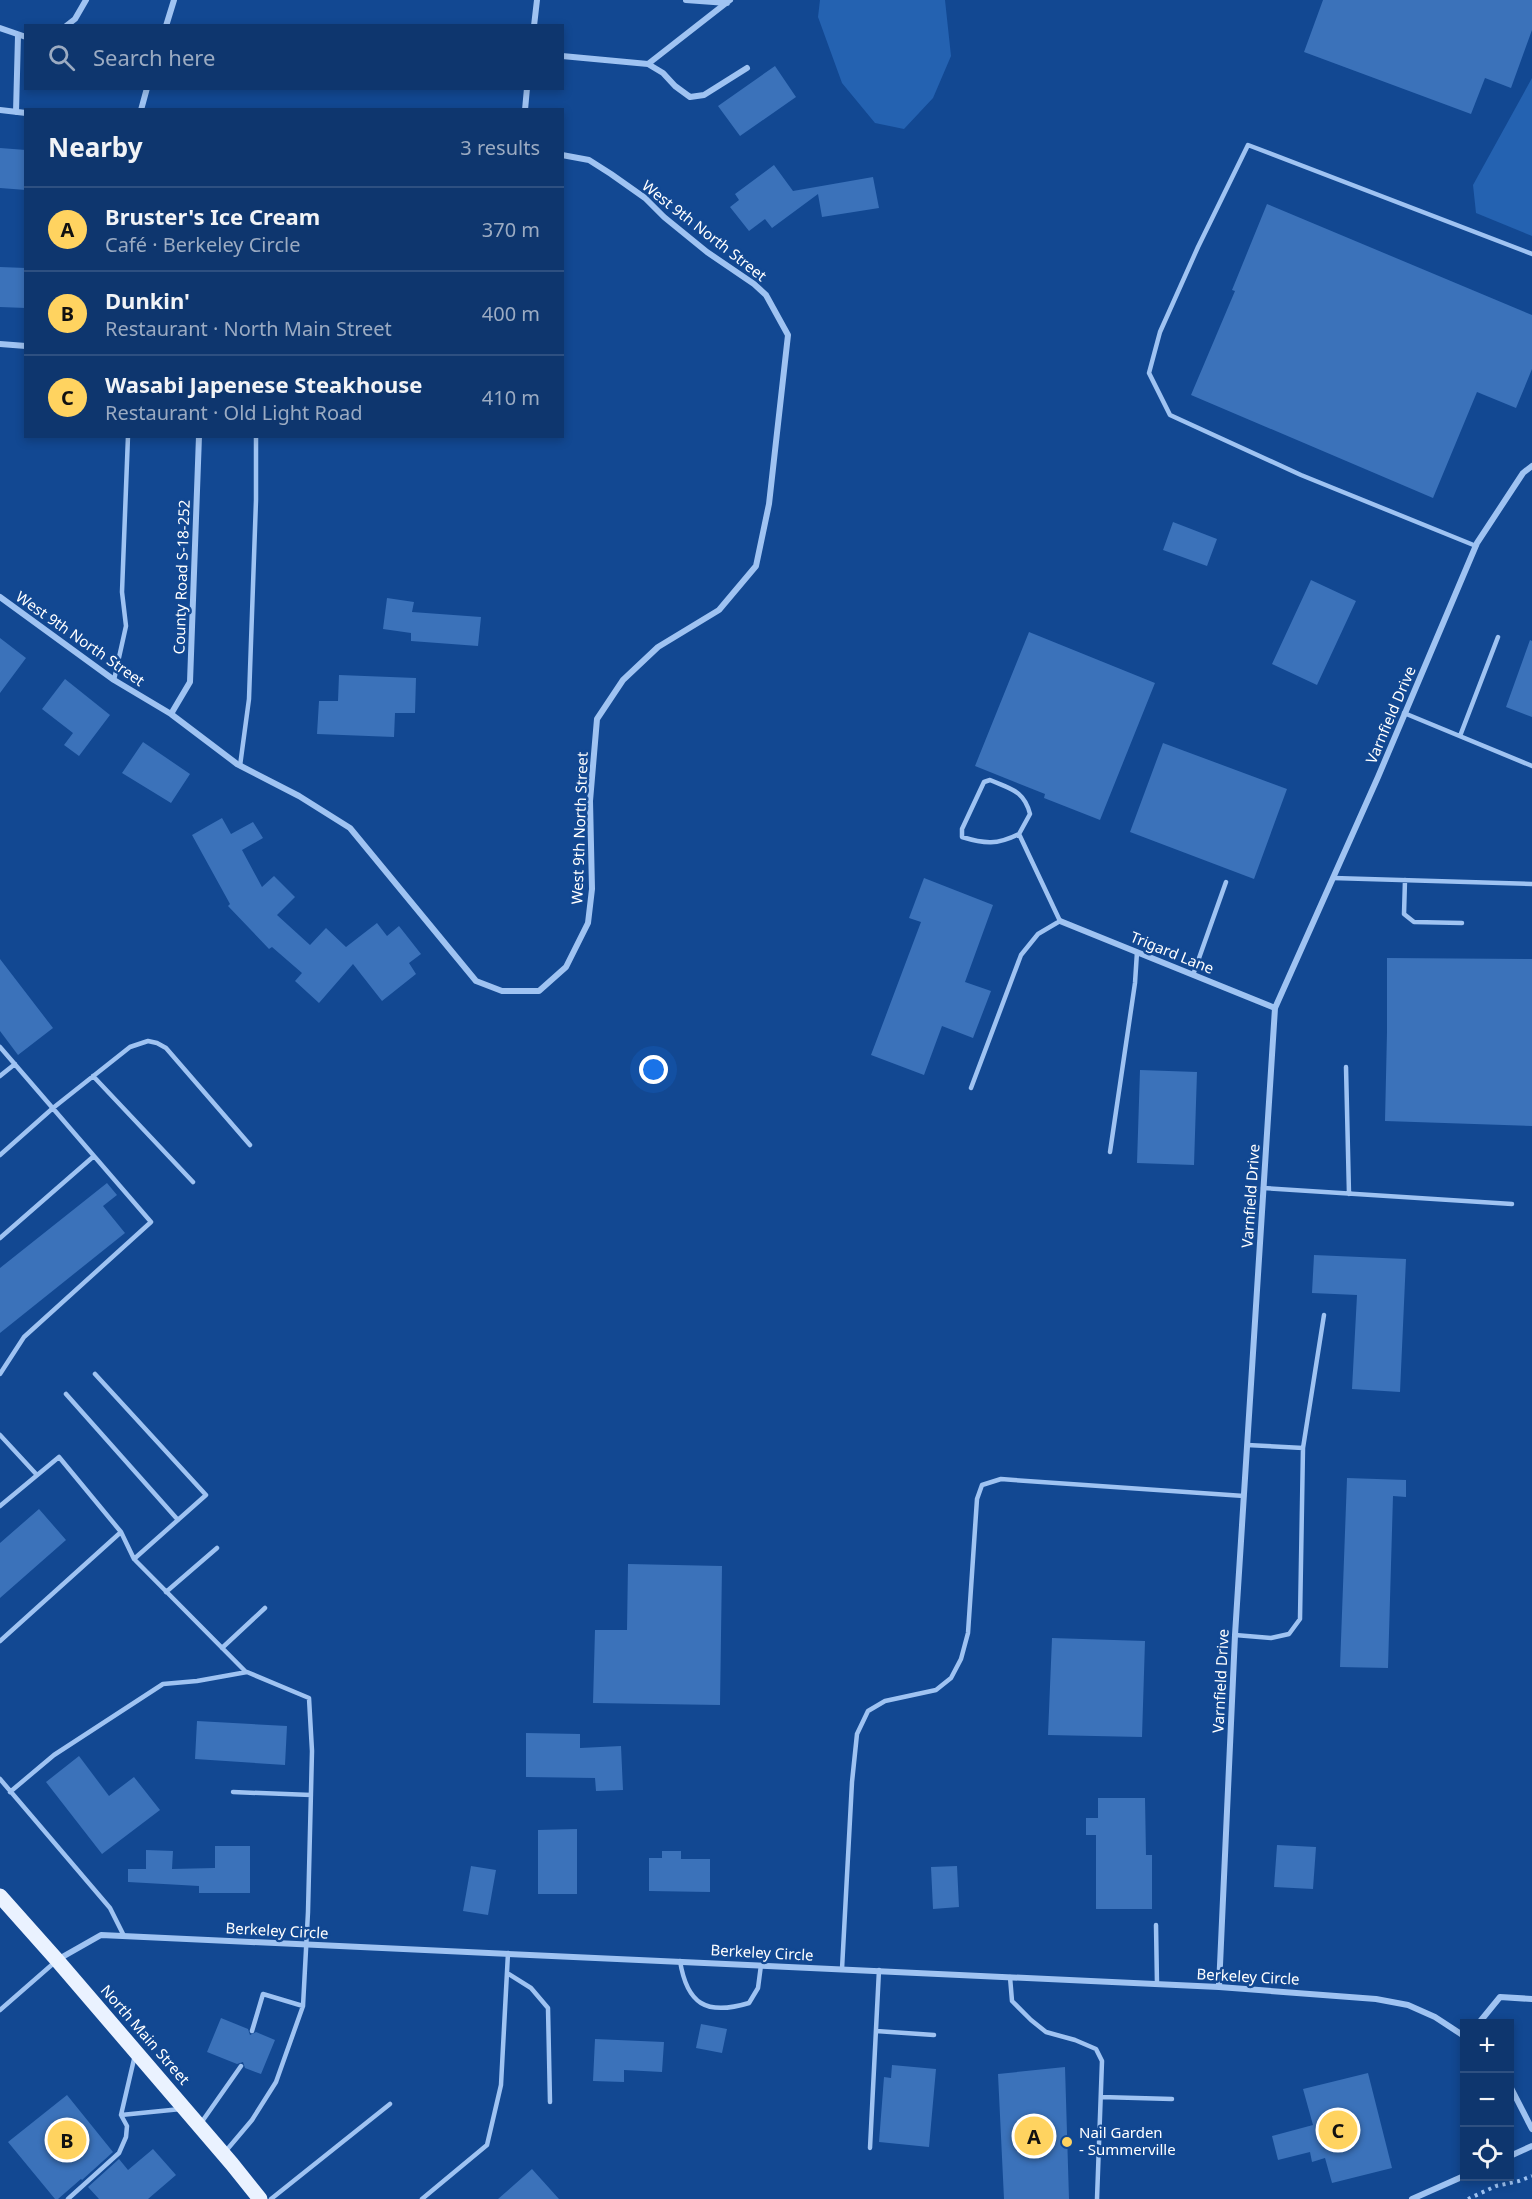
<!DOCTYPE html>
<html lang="en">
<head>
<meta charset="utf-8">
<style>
	body { margin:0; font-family:"Noto Sans",sans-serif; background:#1c4176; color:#f1f3f6 }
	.controls { position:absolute; right:18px; bottom:18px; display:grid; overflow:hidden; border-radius:0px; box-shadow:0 3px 9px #0003 }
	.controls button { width:54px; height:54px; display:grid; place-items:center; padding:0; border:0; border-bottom:2px solid #2e5081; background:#0e366e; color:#f1f3f6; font:30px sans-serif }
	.you { position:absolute; left:654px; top:1070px; width:21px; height:21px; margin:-15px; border:4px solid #fff; border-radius:50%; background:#1a73e8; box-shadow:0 0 0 9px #1a73e833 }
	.badge { display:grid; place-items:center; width:39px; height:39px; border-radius:50%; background:#ffd360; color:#111; font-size:20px; font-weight:700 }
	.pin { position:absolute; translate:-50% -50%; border:3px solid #fff; box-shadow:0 2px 6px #0006 }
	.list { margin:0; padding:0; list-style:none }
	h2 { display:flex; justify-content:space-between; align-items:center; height:78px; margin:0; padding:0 24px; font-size:26px }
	h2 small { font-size:20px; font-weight:400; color:#9babc2 }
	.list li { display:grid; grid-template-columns:39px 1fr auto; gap:18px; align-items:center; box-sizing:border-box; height:84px; padding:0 24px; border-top:2px solid #2e5081 }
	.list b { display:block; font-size:22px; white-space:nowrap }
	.list p { margin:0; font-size:20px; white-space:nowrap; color:#9babc2 }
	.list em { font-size:20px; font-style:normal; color:#9babc2 }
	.icon { flex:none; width:33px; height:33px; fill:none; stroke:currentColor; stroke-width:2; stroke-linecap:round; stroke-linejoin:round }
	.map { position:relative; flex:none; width:1532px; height:2199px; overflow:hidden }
	.search { position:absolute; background:#0e366e; box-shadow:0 3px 9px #0003; left:24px; top:24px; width:540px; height:66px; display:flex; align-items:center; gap:15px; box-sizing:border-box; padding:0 21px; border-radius:0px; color:#9babc2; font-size:22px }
	.panel { position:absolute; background:#0e366e; box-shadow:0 3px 9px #0003; left:24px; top:108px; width:540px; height:330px; border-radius:0px }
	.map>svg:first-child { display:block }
</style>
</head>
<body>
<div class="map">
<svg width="1532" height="2199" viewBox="0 0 1532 2199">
	<rect width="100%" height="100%" fill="#124892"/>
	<!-- green -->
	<path fill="#2462b1" d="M820,0H945L951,56L933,98L904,129L875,123L842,83L818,17Z
		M1532,78V236L1476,213L1473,185Z"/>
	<!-- building -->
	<path fill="#3b72ba" d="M1323,0H1532V30L1511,88L1485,78L1471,114L1304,52Z
		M775,66L796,97L740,136L718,106Z
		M0,148L26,150V190L0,188Z
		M774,165L793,191L873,177L879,208L822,217L818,194L772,228L765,219L749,231L730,207L739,200L735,194Z
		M1267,204L1532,315V369L1516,408L1477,392L1433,498L1191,395L1235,291L1232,290Z
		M0,267L26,268V308L0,307Z
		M1173,522L1217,539L1207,566L1163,550Z
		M1311,580L1356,601L1317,685L1272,664Z
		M387,598L414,602L412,612L481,617L478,646L411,641V633L383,629Z
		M1029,632L1155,683L1100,820L1044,798L1045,794L975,766Z
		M0,638L26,658L0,693Z
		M1530,640L1532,641V717L1506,707Z
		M339,675L416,678L415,713H395L394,737L317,734L319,701H338Z
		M65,679L110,715L79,756L64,745L73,733L42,709Z
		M143,742L190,774L171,803L122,773Z
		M1163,743L1287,789L1254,879L1130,832Z
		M222,818L231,834L253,822L263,838L242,850L262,887L274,876L295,897L277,915L310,945L326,928L346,947L377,923L387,936L399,926L421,954L409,963L416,974L382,1001L353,964L319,1003L295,981L302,973L272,947L269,949L228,906L230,904L192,835Z
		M924,878L993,905L965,982L991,991L973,1038L942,1026L924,1075L871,1055L921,922L909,918Z
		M1387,958L1532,959V1126L1385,1121L1387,1032Z
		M0,959L53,1028L18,1055L0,1031Z
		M1140,1070L1197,1072L1194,1165L1137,1163Z
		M107,1183L117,1195L103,1206L125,1233L0,1333V1268Z
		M1314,1255L1406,1259L1400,1392L1352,1389L1357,1295L1312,1293Z
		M1347,1478L1406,1480V1497L1393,1496L1388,1668L1340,1667Z
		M39,1509L66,1540L0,1598V1543Z
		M628,1564L722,1566L720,1705L593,1703L595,1630H627Z
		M1052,1638L1145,1641L1142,1737L1048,1735Z
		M197,1721L287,1726L285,1765L195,1759Z
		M526,1733L580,1734V1748L621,1746L623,1790L596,1791L595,1778L526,1777Z
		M79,1756L109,1796L134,1777L160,1810L102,1854L46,1782Z
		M1098,1798H1145L1146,1855H1152V1909H1096V1835H1086V1818H1098Z
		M577,1829V1894H538V1830Z
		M1277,1845L1316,1847L1313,1889L1274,1887Z
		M215,1846H250V1893H199V1886L128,1882V1869H146V1850L173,1851L172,1869L215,1868Z
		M662,1851H681V1859H710V1892L649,1891V1858H662Z
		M471,1866L496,1870L488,1915L463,1911Z
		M957,1866L959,1907L933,1909L931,1867Z
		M221,2018L248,2029L250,2035L256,2032L275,2040L261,2074L245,2068L243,2062L237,2064L207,2052Z
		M701,2024L727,2029L722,2053L696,2048Z
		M595,2039L664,2042L662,2072L624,2070V2082L593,2081Z
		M892,2065L936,2069L929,2147L879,2142L884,2077L891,2078Z
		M1065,2067L1069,2199H1004L998,2074Z
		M1368,2073L1392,2168L1332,2183L1325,2158L1312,2162L1310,2152L1278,2160L1272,2136L1313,2125L1303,2089Z
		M67,2095L113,2152L82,2180L81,2179L58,2199H55L8,2142Z
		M153,2149L176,2175L148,2199H99L88,2187L119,2159L128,2170Z
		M532,2169L559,2199H498Z"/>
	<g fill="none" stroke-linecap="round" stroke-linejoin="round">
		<!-- path -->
		<path stroke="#9fc3f2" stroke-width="4" stroke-dasharray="3 4.5" stroke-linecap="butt" d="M1468,2199L1496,2186L1519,2181L1532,2176"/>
		<!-- lane -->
		<path stroke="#9fc3f2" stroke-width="4.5" d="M1476,546L1301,475L1170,415L1149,373L1160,332L1198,247L1248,145L1532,254
			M114,680L126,626L122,592L128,436
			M1404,713L1532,766
			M1460,736L1498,637
			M240,766L249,699L256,500V436
			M1333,878L1532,884
			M1405,880L1404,914L1414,922L1462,923
			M1193,975L1226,882
			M0,1047L94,1156
			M1346,1067L1349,1194
			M0,1076L15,1064
			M93,1076L193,1182
			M971,1088L1021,955L1038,934L1060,921L1019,834L1030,814C1024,790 1010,789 990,780L984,782L962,829V837C985,844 997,845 1019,834
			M1110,1152L1135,983L1137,952
			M0,1155L53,1108L130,1047L148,1041L157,1043L166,1048L250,1145
			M1263,1188L1512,1204
			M0,1238L94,1156L151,1222L24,1337L0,1374
			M95,1374L206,1495L134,1559L121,1532
			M66,1394L178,1520
			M0,1435L37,1475
			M1247,1445L1303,1448
			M0,1506L59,1457L121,1532L0,1641
			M134,1559L246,1672
			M166,1592L217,1548
			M1235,1635L1271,1638L1289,1634L1300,1619L1303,1448L1324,1315
			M222,1648L265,1608
			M0,1779L110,1908L124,1936
			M10,1792L54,1755L163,1684L197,1681L247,1672L309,1698L312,1751L308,1912L303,2006L276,2082L252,2120L225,2152
			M233,1792L311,1795
			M1156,1925L1157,1984
			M680,1961C687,2004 706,2016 749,2003L758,1988L761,1965
			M842,1969L852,1782L857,1734L868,1711L885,1701L936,1690L951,1678L961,1659L968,1633L977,1499L982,1485L1001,1479L1014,1480L1244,1496
			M507,1973L531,1988L548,2008L550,2102
			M1010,1977L1012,2001L1031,2020L1046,2032L1075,2040L1096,2049L1102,2061L1097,2199
			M0,2010L55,1962
			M252,2031L263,1994L303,2006
			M876,2031L934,2035
			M1101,2097L1172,2099
			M121,2115L181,2109
			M201,2123L241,2066
			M870,2148L879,1970
			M68,2199L119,2153L126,2137L127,2126L121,2115L135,2055
			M271,2199L390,2104
			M422,2199L487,2145L501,2085L508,1953"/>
		<!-- street -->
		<path stroke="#9fc3f2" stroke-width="6" d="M686,0L727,3
			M66,26L75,19L86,0
			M166,26L174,0
			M534,26L537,0
			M0,28L26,37
			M562,56L648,64L663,73L675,86L690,97L704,95L747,68
			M648,64L730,0
			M0,110L26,113
			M141,110L147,88
			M525,110L527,88
			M16,112L18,36
			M0,344L26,346
			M0,597L114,680L171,714L237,764L299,796L350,828L476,981L502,991H539L566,967L588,923L592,889L590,801L597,719L623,680L658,647L719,610L756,566L769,504L788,335L766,295L754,284L707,252L664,217L645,198L611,174L589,160L562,155
			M171,714L190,682L199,436
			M1060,921L1275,1008
			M57,1960L101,1935L1219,1987L1376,1999L1408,2005L1435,2017L1464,2036
			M1219,1987L1235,1635L1275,1008L1378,777L1477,543L1523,473L1532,466
			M1478,2024L1500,1997L1532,1999
			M1510,2086L1532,2129
			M1510,2156L1532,2146
			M1412,2199L1464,2176"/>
		<!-- primary -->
		<path stroke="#eaf2ff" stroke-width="15" d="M0,1896L57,1960L232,2164L260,2199"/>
	</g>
	<!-- markers -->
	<circle fill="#ffd360" stroke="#124892" stroke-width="2" cx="1067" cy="2142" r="6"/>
	<g text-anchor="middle" stroke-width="5" stroke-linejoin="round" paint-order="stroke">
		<!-- street labels -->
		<g font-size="15" fill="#fff" stroke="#124892">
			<text transform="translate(704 231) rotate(38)" y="5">West 9th North Street</text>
			<text transform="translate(182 577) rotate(-88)" y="5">County Road S-18-252</text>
			<text transform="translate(80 639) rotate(35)" y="5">West 9th North Street</text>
			<text transform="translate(1391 715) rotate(-67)" y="5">Varnfield Drive</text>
			<text transform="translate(580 828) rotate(-88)" y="5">West 9th North Street</text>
			<text transform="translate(1172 953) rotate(22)" y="5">Trigard Lane</text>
			<text transform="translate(1251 1196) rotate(-86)" y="5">Varnfield Drive</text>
			<text transform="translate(1221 1681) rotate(-87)" y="5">Varnfield Drive</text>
			<text transform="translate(277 1931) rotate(3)" y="5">Berkeley Circle</text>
			<text transform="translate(762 1953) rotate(3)" y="5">Berkeley Circle</text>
			<text transform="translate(1248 1977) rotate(3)" y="5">Berkeley Circle</text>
			<text transform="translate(145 2035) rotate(49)" y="5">North Main Street</text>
		</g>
		<!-- poi labels -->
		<g font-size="15" fill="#fff" stroke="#124892" text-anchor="start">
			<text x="1079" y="2138">Nail Garden<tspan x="1079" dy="17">- Summerville</tspan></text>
		</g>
	</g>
</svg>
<div class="controls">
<button>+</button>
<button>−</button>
<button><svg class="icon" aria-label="locate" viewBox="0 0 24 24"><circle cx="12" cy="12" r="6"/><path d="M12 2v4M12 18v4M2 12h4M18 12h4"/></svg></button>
</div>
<div class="you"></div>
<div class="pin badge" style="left:1034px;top:2136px">A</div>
<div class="pin badge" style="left:67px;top:2140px">B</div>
<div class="pin badge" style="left:1338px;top:2130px">C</div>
<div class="search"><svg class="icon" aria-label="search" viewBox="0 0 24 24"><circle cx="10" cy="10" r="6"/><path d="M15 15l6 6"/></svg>Search here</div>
<section class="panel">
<h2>Nearby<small>3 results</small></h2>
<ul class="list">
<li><span class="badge">A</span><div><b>Bruster's Ice Cream</b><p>Café · Berkeley Circle</p></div><em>370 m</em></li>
<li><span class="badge">B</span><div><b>Dunkin'</b><p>Restaurant · North Main Street</p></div><em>400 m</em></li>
<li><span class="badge">C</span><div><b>Wasabi Japenese Steakhouse</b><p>Restaurant · Old Light Road</p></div><em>410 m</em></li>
</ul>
</section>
</div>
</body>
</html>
